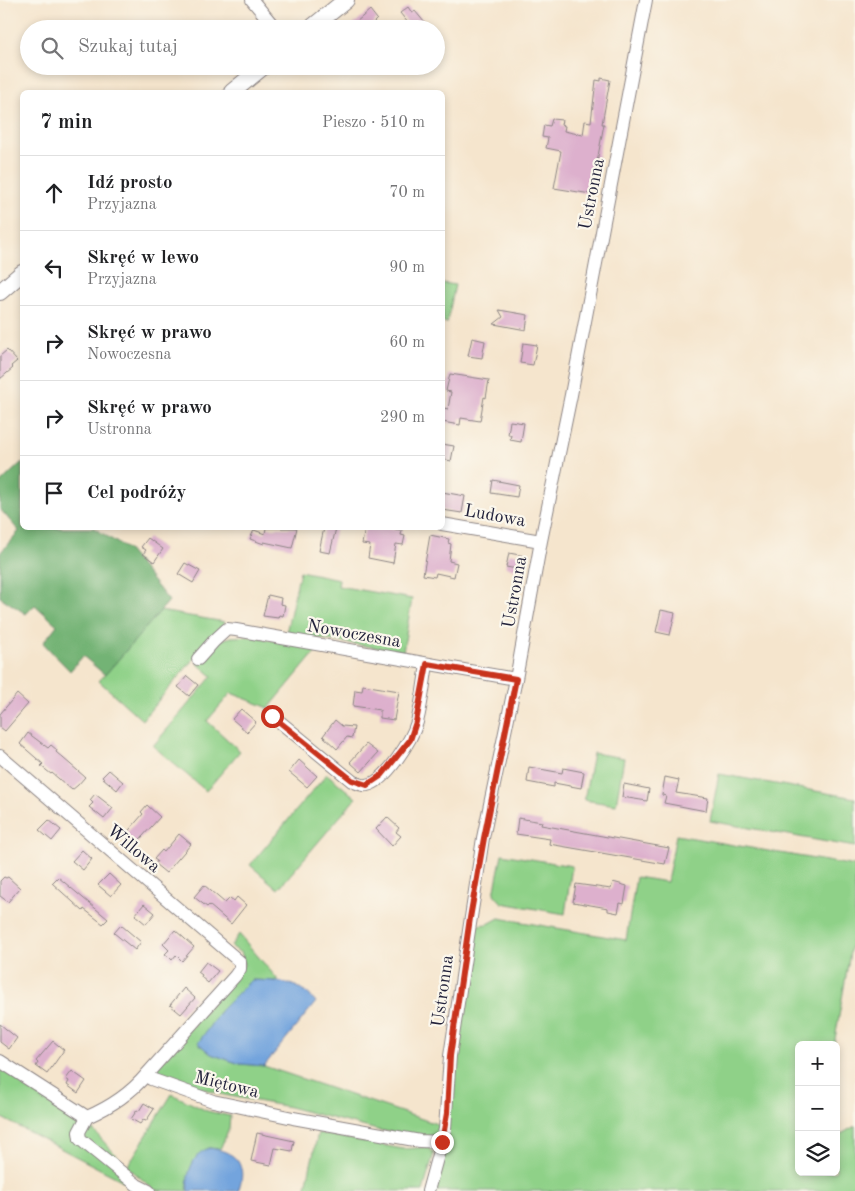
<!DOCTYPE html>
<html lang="pl">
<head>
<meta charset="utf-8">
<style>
	body { margin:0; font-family:"Old Standard TT",serif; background:#f2f2f2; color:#202124 }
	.controls { position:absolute; right:15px; bottom:15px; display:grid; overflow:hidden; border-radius:8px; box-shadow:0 2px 8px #0003 }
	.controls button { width:45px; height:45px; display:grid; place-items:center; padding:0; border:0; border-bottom:1px solid #e0e0e0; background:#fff; color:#202124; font:25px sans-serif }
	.stop { position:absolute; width:15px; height:15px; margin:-11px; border:4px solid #c8321e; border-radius:50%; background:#fff }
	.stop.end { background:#c8321e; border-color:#fff; box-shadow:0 1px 5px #0008 }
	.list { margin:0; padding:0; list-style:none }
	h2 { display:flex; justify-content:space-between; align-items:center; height:65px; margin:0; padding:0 20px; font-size:21px }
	h2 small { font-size:16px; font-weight:400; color:#757577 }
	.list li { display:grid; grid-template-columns:32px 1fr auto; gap:15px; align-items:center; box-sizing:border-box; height:75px; padding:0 20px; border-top:1px solid #e0e0e0 }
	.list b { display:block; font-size:19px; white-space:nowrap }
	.list p { margin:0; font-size:16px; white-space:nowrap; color:#757577 }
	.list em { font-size:16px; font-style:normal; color:#757577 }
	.icon { flex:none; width:28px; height:28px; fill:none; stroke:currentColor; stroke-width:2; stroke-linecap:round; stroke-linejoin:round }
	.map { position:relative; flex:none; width:855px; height:1191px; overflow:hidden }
	.search { position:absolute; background:#fff; box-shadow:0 2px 8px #0003; left:20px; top:20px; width:425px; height:55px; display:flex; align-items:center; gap:12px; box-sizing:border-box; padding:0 18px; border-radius:28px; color:#757577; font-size:19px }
	.panel { position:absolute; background:#fff; box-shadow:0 2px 8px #0003; left:20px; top:90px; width:425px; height:440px; border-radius:8px }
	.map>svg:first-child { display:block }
</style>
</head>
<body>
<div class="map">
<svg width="855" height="1191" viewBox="0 0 855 1191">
	<rect width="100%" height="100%" fill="#fbf7ec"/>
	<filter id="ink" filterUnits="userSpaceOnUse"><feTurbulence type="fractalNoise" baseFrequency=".02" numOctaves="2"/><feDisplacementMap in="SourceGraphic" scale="10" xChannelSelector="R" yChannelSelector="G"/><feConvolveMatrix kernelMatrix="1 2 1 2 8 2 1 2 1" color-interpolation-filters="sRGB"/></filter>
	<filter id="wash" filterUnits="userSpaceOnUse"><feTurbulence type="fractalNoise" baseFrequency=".0096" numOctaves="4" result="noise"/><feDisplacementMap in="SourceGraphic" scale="20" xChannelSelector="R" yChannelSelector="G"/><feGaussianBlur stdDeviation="1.12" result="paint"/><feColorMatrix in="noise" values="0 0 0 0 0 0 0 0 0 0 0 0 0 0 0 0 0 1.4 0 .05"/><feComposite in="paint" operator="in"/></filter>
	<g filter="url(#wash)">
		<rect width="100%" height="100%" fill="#f5e5cd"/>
		<!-- green -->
		<path fill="#8fd188" stroke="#587a62" d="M442,283L455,285L447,323L443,322Z
			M300,571L339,579L338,586L412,599L403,652L286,633Z
			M160,611L225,622L142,720L99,681Z
			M251,636L318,649L269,708L231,693L207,721L240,751L206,791L153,746L212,676L198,664L218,641L231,637Z
			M593,753L624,758L616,805L584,800Z
			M327,774L356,798L278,889L250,865Z
			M719,774L855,798V847L710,821Z
			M676,835L855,866V924L834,1045H799V1172H836V1137L855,1126V1191H433L476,925L488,924L499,918L626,940L636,877L667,882Z
			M502,854L572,866L565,914L502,903L494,894Z
			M239,934L279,981L251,980L221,1010L199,1043L211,1054L240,1064L264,1066L440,1125L438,1131L430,1138L377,1130L289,1107L224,1095L194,1086L176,1085L155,1075V1070L244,965L242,954L231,946Z
			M0,1067L94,1131L127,1167L172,1094L207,1111L230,1116L229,1129L220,1149L209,1148L187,1187L189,1191L154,1190L128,1167L125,1182L0,1117Z
			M318,1133L403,1149L428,1147L434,1153L423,1191H305Z"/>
		<!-- forest -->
		<path fill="#73b374" stroke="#4a6a58" d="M22,462V528H94L127,549L169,601L105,675L83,656L70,671L43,643L57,625L35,605L26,614L0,597V553L19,531L0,509V483Z"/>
		<!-- water -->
		<path fill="#73a4dd" stroke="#4a638c" d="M251,980C278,981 298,980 316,1002L264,1066L240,1064L211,1054L198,1043L221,1010Z
			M209,1148C235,1151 249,1164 238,1191H189C184,1180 192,1159 201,1152C204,1150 207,1149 209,1148Z"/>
		<g id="blocks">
			<!-- building -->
			<path fill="#ddb0cd" d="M408,7L412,13L415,11L430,29H413L400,13Z
				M370,10L377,19L372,24L376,29H348Z
				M601,78L610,80L602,124H604L591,194L554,188L561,151L546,148L548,138L542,137L544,125L550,126L552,119L562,120L561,125L565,126L564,131L583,135L585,121L591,122L596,80L601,81Z
				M499,310L528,315L526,330L494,324L503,317Z
				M472,338L485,341L482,358L468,356Z
				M523,343L537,345L533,365L520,363Z
				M7,350L17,361L11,366L13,368L0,379V356Z
				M450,374L489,380L486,398L484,397L480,421L461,418L460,425L442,422L444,408L448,409L451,392L446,391Z
				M510,421L524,423L521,442L510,440L511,435H508Z
				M442,444L454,446L451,461L442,459Z
				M493,480L519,485L517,497L491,493Z
				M442,492L465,496L462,513L442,510Z
				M266,528H297L292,548L264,542V544L250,539L254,530L265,534Z
				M324,528H336L330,553L319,551Z
				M365,528H386L402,530L401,535L405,536L403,545L396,544L393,563L368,558L370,545L362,544Z
				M430,535L449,539L448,543L451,544L449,561L457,563L454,577L436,573L435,577L423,575Z
				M148,538L163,549L154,562L143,554L146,550L141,547Z
				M509,553L525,556L522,570L506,567Z
				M185,563L200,571L193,583L178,574Z
				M268,595L281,598L280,604L285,605L283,616L279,615L278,618L263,616Z
				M661,610L675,613L670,635L656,632Z
				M187,676L198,685L189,696L178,687Z
				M363,685L399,691L394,720L380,718V710L353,706L355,690L362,691Z
				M17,694L28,704L5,731L0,727V714Z
				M241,709L256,722L247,732L232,719Z
				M335,720L342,726L354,727L352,738L347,737L337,749L323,736Z
				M28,733L48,748L51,745L57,750L56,752L85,777L78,785L72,790L52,773L51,774L41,766L43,764L20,744Z
				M366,744L378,753L361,772L350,762Z
				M299,760L317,776L307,787L289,772Z
				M529,767L562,773L563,768L584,772L581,788L554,783V787L527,782Z
				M109,770L123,782L117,790L102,777Z
				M665,777L679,780L676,793L708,798L706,811L664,803L666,796L662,795Z
				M624,784L649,789L647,801L622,797Z
				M95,794L113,808L104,819L89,807L93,803L90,800Z
				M147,805L160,817L134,846L124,836L143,814L141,812Z
				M387,817L399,828L396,832L401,836L392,846L376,829Z
				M518,818L542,822L541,825L669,848L665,864L549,844L550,839L516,834Z
				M49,820L61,830L52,841L39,830Z
				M179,834L191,844L166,873L155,864L157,861L154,859L162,850L164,852Z
				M82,850L92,859L83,870L72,861Z
				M109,874L121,885L111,896L98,885Z
				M4,877L6,878L8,877L20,888L8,902L0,896V881Z
				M58,877L108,919L103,924L84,909L83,911L52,883Z
				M613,882L627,886L624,904L620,903L618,913L608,911V908L573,902L576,884L611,889Z
				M204,885L225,903L230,898L234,901L237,897L246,905L231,924L209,905L207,907L194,897Z
				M144,904L155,913L146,924L135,915Z
				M121,925L141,942L135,950L114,933Z
				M175,930L194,947L182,961L176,955L172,960L169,957L165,954L169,950L163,944Z
				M206,962L218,971L208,983L201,977L202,975L198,972Z
				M184,988L195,998L181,1014L170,1005Z
				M0,1024L17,1038L9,1049L0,1042Z
				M53,1041L64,1050L47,1074L36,1066L38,1063L36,1061Z
				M72,1071L86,1081L78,1093L67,1085L69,1081L66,1079Z
				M144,1103L154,1109L146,1121L143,1120L140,1124L131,1119L137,1110L139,1111Z
				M257,1133L294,1141L292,1151L275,1148L271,1165L251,1161Z"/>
		</g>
	</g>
	<g filter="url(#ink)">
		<use href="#blocks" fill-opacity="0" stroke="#8c8484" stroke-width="1"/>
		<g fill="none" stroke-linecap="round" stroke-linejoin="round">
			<!-- minor casing -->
			<g stroke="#8c8484" stroke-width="14">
				<path id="minor" d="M252,0L276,29
					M442,524L541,541
					M198,659L214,641L227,629L236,630L516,679
					M269,713L352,781C356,783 362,786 367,785C386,782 412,739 417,722C422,703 424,683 427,664
					M0,756L240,962V969L235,976L146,1075L151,1079L213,1101L293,1118L420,1141L442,1142
					M0,1061L87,1117L79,1132L80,1139L137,1185L149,1191
					M87,1117C110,1107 130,1094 146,1075
					M428,1191L445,1129L450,1056L483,838L516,679L541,541L571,395L646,0"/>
			</g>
			<!-- major casing -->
			<g stroke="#8c8484" stroke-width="18">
				<path id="major" d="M310,29L346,0
					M232,92L264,66
					M0,292L22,273"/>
			</g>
			<!-- minor -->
			<use href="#minor" stroke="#fff" stroke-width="12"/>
			<!-- major -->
			<use href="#major" stroke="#fff" stroke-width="16"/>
		</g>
	</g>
	<g fill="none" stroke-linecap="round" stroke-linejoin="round" filter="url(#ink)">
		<!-- route -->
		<path stroke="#c8321e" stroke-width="6" d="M272,716L352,780L367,785L382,775L410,740L416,722L427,664L516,679L484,838L470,918L450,1056L447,1113L442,1142"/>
	</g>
	<g text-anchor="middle" stroke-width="4.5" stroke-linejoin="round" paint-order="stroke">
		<!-- street labels -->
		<g font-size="18" fill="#22223b" stroke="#fbf7ec">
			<text transform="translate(591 194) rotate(-79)" y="6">Ustronna</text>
			<text transform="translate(495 515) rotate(10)" y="6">Ludowa</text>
			<text transform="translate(514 592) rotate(-80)" y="6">Ustronna</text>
			<text transform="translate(354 633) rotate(10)" y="6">Nowoczesna</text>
			<text transform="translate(134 848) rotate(40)" y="6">Willowa</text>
			<text transform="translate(442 991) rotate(-82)" y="6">Ustronna</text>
			<text transform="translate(227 1084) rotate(14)" y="6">Miętowa</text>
		</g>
	</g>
</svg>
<div class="controls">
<button>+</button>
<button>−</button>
<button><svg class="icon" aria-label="layers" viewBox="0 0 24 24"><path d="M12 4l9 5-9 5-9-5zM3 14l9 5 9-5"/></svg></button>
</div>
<div class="stop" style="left:272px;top:716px"></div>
<div class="stop end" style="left:442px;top:1142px"></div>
<div class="search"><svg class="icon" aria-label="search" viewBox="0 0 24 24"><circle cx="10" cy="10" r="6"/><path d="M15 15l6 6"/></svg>Szukaj tutaj</div>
<section class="panel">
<h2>7 min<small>Pieszo · 510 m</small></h2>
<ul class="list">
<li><svg class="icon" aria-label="ahead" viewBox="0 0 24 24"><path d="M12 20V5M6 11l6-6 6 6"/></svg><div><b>Idź prosto</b><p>Przyjazna</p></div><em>70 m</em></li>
<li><svg class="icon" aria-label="left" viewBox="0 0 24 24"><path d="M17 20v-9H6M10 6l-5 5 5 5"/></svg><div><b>Skręć w lewo</b><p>Przyjazna</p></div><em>90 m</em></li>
<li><svg class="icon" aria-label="right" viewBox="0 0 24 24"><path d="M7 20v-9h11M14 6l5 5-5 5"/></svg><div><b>Skręć w prawo</b><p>Nowoczesna</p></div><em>60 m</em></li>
<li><svg class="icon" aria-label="right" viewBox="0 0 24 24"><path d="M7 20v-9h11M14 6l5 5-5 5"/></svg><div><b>Skręć w prawo</b><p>Ustronna</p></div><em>290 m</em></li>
<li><svg class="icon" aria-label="arrive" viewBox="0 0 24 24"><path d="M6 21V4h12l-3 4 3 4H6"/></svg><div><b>Cel podróży</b></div></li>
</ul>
</section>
</div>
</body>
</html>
